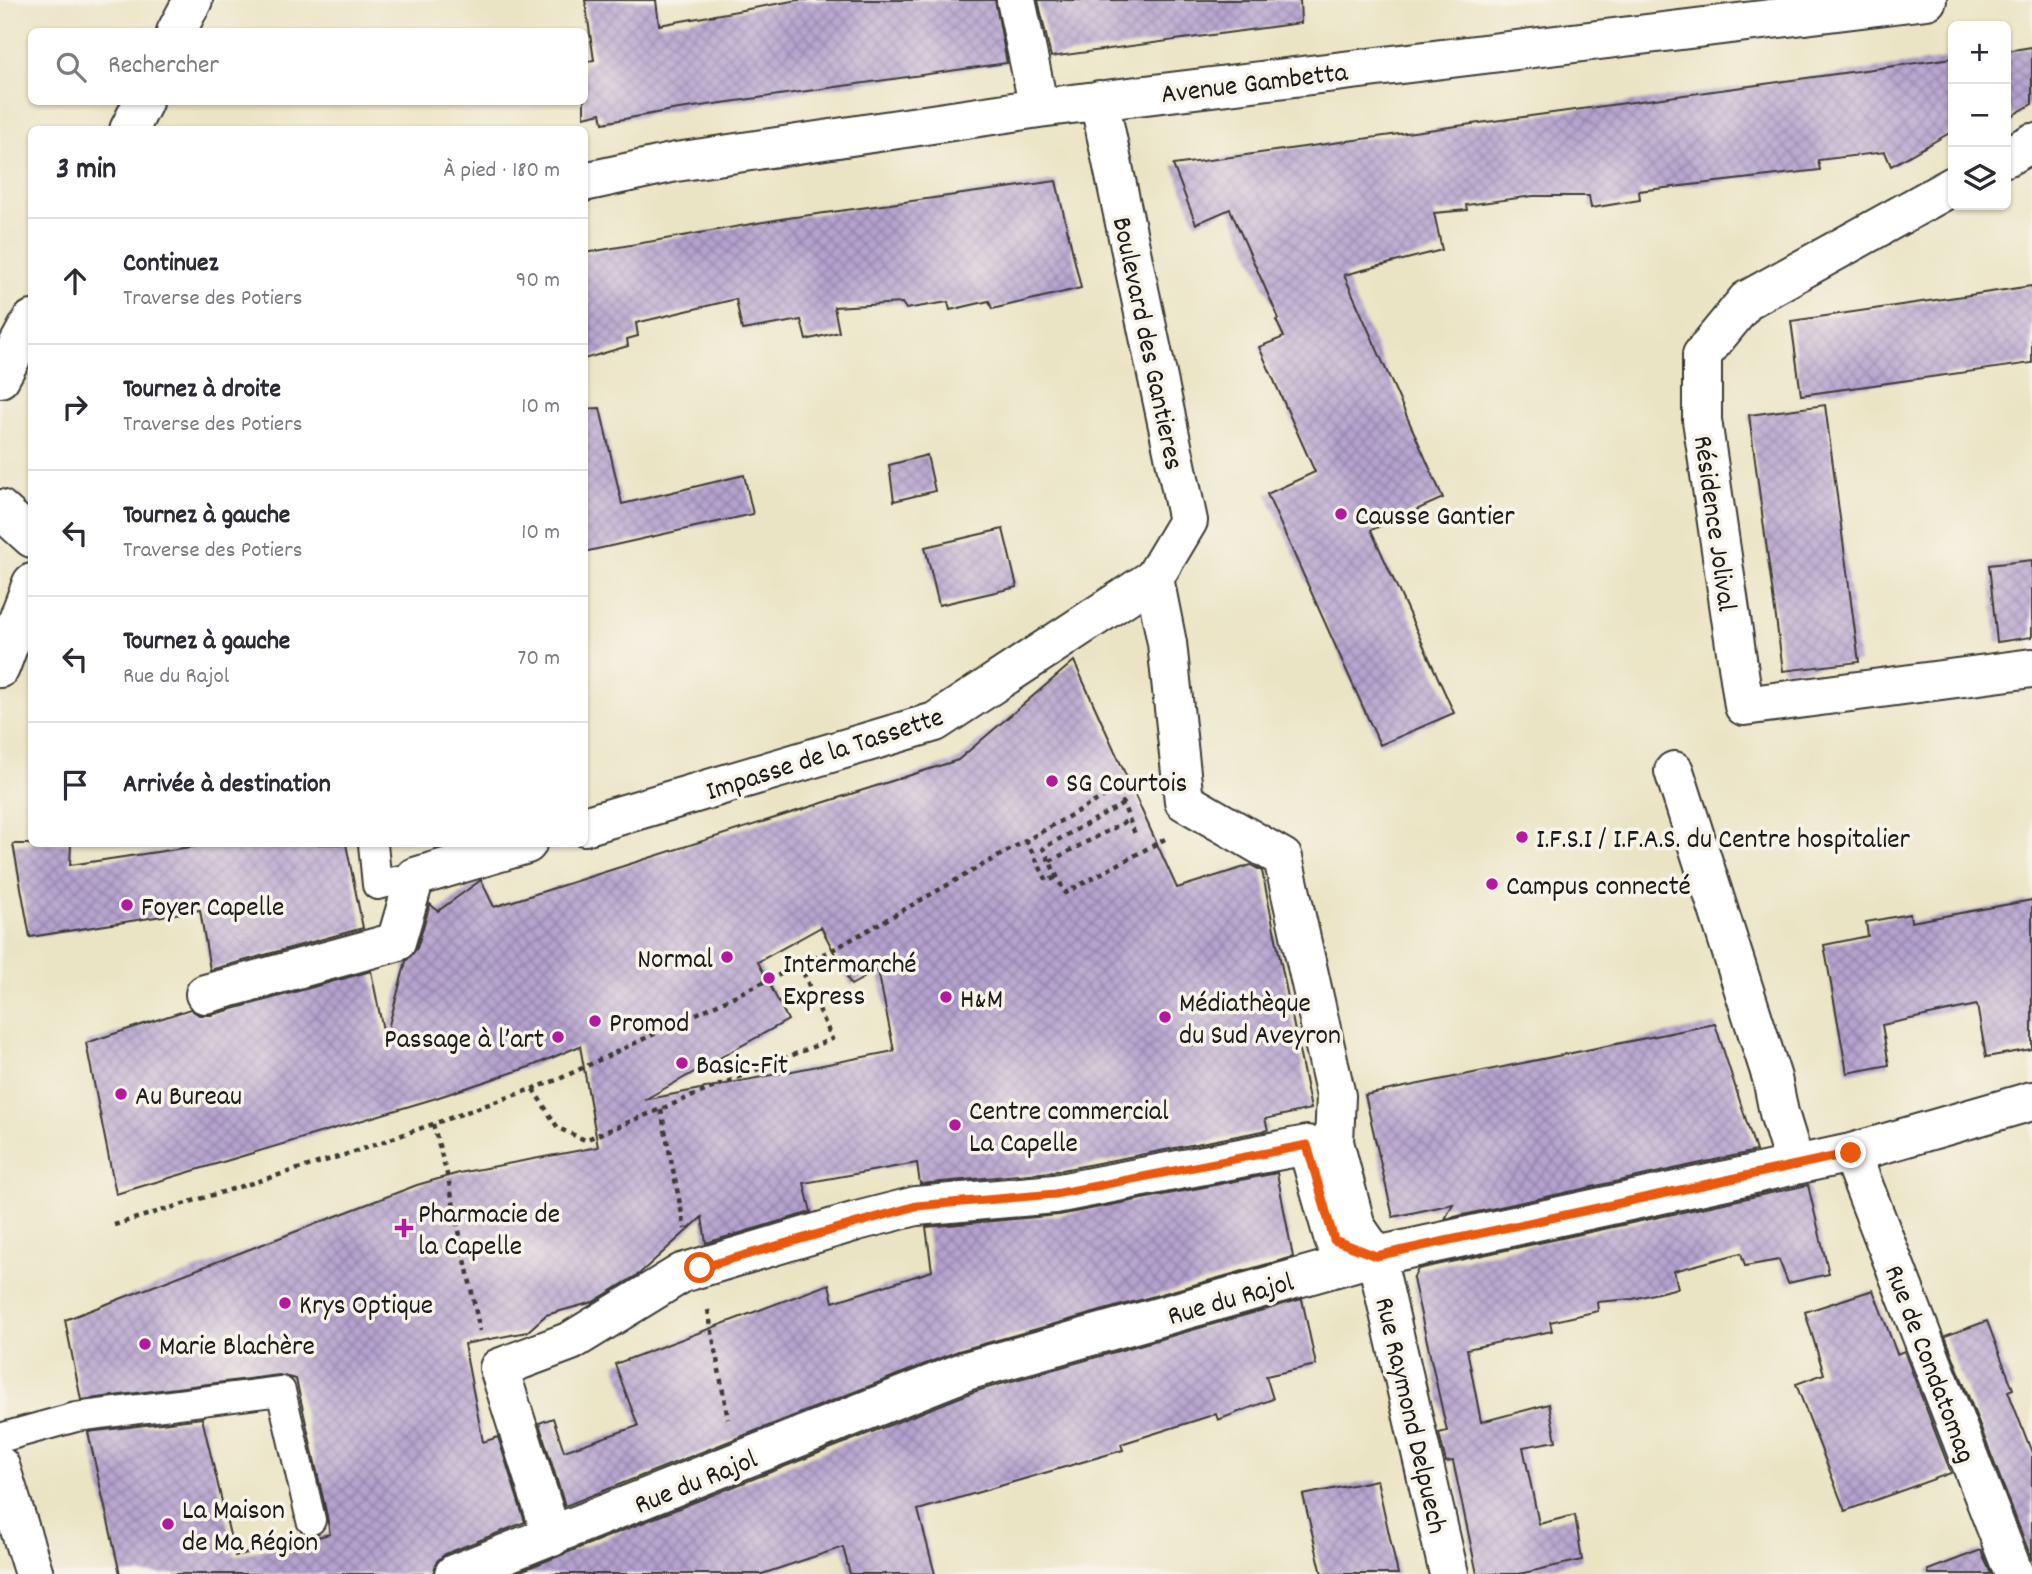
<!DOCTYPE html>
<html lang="fr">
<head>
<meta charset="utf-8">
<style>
	body { margin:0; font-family:Dekko,sans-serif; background:#f7f7f7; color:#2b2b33 }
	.controls { position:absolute; right:21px; top:21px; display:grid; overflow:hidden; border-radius:10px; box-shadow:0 2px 5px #0004 }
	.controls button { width:63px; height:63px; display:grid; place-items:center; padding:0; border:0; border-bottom:2px solid #e1e1e2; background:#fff; color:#2b2b33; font:35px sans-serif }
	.stop { position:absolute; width:21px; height:21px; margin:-16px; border:5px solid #ea580c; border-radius:50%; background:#fff }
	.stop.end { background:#ea580c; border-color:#fff; box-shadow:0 2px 7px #0008 }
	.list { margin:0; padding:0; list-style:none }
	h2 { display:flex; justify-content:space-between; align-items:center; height:91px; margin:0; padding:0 28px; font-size:30px }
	h2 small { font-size:23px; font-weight:400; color:#7c7c81 }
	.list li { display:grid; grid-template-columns:46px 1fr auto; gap:21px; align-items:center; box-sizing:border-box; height:126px; padding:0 28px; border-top:2px solid #e1e1e2 }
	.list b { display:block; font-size:26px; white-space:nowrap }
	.list p { margin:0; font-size:23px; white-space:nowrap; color:#7c7c81 }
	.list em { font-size:23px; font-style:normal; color:#7c7c81 }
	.icon { flex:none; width:38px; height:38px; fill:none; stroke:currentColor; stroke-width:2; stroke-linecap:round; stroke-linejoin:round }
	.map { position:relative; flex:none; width:2032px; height:1574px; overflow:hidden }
	.search { position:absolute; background:#fff; box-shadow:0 2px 5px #0004; left:28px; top:28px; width:560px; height:77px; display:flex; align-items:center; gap:18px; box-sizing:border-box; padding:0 24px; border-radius:10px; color:#7c7c81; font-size:26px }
	.panel { position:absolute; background:#fff; box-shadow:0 2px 5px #0004; left:28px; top:126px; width:560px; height:721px; border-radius:10px }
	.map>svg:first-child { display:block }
</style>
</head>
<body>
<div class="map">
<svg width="2032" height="1574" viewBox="0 0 2032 1574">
	<defs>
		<pattern id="building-cross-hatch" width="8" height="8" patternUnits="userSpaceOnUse" patternTransform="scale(1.75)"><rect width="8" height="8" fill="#b5a2cf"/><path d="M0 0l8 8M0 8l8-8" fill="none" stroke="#9283a7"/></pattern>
	</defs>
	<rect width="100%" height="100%" fill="#f7f3e8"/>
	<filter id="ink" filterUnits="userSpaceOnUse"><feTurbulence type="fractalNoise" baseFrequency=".0143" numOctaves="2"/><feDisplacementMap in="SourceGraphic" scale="14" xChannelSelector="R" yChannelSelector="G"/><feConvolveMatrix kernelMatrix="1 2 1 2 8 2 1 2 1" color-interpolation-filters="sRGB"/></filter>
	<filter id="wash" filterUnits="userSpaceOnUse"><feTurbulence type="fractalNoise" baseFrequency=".00686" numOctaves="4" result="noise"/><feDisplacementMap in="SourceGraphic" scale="28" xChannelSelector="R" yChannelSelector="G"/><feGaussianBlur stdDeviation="1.57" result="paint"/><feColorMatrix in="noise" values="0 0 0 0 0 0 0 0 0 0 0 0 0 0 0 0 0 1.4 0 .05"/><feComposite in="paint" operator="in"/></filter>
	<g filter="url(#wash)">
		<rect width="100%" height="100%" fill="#ebe4c4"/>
		<g id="blocks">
			<!-- building -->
			<path fill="url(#building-cross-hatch)" fill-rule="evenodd" d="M585,0H656L659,25L798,0H995L1007,63L672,110L603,123L601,113L584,117V62L594,60Z
				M1038,0H1300L1301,23L1051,57Z
				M2032,47V104L2006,119V51Z
				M1953,58V131L1891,166L1885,152L1818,160L1820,170L1639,191L1640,200L1591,208L1589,196H1533L1466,205L1467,210L1434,213L1442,250L1344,275L1443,498L1371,530L1454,713L1380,745L1267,494L1315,472L1259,347L1284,337L1276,320L1279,319L1230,209L1196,224L1173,165Z
				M1056,181L1081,288L992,309L989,301L950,310L948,302L906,309L902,303L834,307L839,332L806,340L801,320L742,330L736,299L636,323L638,336L627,339L628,346L584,359V253L781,219Z
				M2032,286V363L1801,395L1791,321Z
				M1825,405L1859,662L1783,671L1749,415Z
				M600,408L622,504L744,475L753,514L584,552V409Z
				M927,455L935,491L894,501L889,465Z
				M1003,529L1017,587L939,605L925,547Z
				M2032,560V637L1997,642L1989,565Z
				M1074,661L1177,888L1251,865L1262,871L1311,1109L1265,1119L1268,1130L1052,1172L920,1184L917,1163L804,1183L811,1212L706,1243L702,1217L639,1274L593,1302L546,1315L527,1332L464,1344L483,1442L498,1437L525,1522L445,1554L437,1561L433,1574H120L88,1432L202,1418L235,1556L330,1534L327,1516L296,1379L279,1375L81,1400L65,1320L417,1185L459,1173L598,1147L580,1046L532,1066L433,1099L116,1194L86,1043L190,1009L199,1015H211L371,971L385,1040L406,961L417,948L430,904L438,911L481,880L494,907L958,760ZM821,927L851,985L878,970L894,1051L644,1100L788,1020L758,962Z
				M13,844H71L70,865L210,844H346L363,928L210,970L200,910L30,937Z
				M2032,900V1049L1986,1057L1977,1005L1882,1025L1889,1065L1847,1073L1824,945L1868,936L1866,922L1910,914L1911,922Z
				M1715,1024L1756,1151L1445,1219L1453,1204L1393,1217L1365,1095Z
				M1277,1173L1293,1257L958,1351L565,1506L539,1423L553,1418L564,1451L638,1426L615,1364L829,1284L833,1302L932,1271L926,1227L1059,1215Z
				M1808,1185L1829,1274L1788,1283L1779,1260L1745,1266L1741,1253L1674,1271L1678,1288L1633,1299L1597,1302L1598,1311L1550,1322L1552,1331L1467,1349L1481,1422L1549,1404L1556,1441L1523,1447L1539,1524L1575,1515L1582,1560L1519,1574H1477L1453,1461L1446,1462L1439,1433L1447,1431L1413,1279L1418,1269Z
				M1873,1290L1897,1354L1904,1351L1951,1473L1845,1511L1796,1384L1824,1374L1805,1312Z
				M1302,1299L1316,1365L1266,1376L1273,1399L1218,1420L1216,1414L1121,1444L1123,1450L918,1510L935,1574H850L843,1547L762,1574H513L973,1392Z
				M1987,1321L2013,1389L2008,1391L2032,1453V1560L1945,1336Z
				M1377,1480L1398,1574H1322L1303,1495Z
				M1981,1550L1991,1574H1929L1928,1570Z"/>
		</g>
	</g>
	<g filter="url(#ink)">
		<use href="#blocks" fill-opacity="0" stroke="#3b3a35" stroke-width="2"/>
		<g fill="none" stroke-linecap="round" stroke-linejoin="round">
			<!-- lane casing -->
			<g stroke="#3b3a35" stroke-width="32">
				<path id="lane" d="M373,844L377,885L415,877
					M0,1438L76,1417L281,1391L311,1520"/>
			</g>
			<!-- street casing -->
			<g stroke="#3b3a35" stroke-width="42">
				<path id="street" d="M1016,0L1039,108
					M176,32L193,0
					M129,130L143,102
					M2006,157L2032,143
					M584,182L676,162L1039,108L1927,0
					M1953,186L1747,300L1702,355V420L1744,706L2032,668
					M0,378L32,320
					M0,509L32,538
					M1154,578L1167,643L1184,801L1283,858L1336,1096L1334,1142L1356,1227L1376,1256L1449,1574
					M0,668L32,583
					M1674,771L1772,1078L1779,1113L1795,1165
					M584,826L935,722L1154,578L1188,521L1099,100
					M205,994L396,942L415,877L527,844
					M1851,1153L2014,1574
					M0,1466L34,1574
					M552,1537L499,1368L571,1341L682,1273L857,1221L916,1206L1055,1194L1307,1145L1334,1240L1376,1256
					M454,1574L966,1371L1376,1256L1851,1153L2032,1101"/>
			</g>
			<!-- path -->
			<path stroke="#3b3a35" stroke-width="4.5" stroke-dasharray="5 5" stroke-linecap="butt" d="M1123,804L1043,848L1065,893L1165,839
				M1026,840L1047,881L1057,877
				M1050,861L1129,820
				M533,1089L558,1128L585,1140L832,1039L800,965
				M661,1110L685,1229
				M433,1124L448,1178L480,1331
				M114,1225L354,1152L557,1080L838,947L1117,789L1135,834
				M708,1310L728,1419"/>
			<!-- lane -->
			<use href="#lane" stroke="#fff" stroke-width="28"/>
			<!-- street -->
			<use href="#street" stroke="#fff" stroke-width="38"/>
		</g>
	</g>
	<g fill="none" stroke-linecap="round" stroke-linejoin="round" filter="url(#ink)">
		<!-- route -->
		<path stroke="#ea580c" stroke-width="9" d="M700,1268L916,1206L1055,1194L1307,1145L1334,1240L1376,1256L1851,1153"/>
	</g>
	<!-- markers -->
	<g fill="#b5179e" stroke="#f7f3e8" stroke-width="2.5">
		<circle cx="1341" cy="514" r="7"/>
		<circle cx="1052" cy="781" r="7"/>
		<circle cx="1522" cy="837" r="7"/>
		<circle cx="1492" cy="884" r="7"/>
		<circle cx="127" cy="905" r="7"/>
		<circle cx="727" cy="957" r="7"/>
		<circle cx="769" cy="978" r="7"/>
		<circle cx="946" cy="997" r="7"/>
		<circle cx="1165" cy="1017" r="7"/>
		<circle cx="595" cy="1021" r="7"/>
		<circle cx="558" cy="1037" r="7"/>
		<circle cx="682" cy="1063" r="7"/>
		<circle cx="121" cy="1094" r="7"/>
		<circle cx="955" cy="1125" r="7"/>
		<path d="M400.5 1217.5h7v7h7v7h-7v7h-7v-7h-7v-7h7z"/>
		<circle cx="285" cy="1303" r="7"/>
		<circle cx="145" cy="1344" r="7"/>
		<circle cx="168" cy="1524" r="7"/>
	</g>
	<g text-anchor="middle" stroke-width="7" stroke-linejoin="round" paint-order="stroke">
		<!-- street labels -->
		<g font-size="28" fill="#1c1c1c" stroke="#f7f3e8">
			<text transform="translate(1254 81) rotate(-7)" y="10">Avenue Gambetta</text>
			<text transform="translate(1150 343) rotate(78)" y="10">Boulevard des Gantieres</text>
			<text transform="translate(1717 523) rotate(82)" y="10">Résidence Jolival</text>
			<text transform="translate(824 752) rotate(-18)" y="10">Impasse de la Tassette</text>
			<text transform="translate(1230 1297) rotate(-16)" y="10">Rue du Rajol</text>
			<text transform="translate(1932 1363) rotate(69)" y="10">Rue de Condatomag</text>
			<text transform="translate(1413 1415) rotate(77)" y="10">Rue Raymond Delpuech</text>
			<text transform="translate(695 1480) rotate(-22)" y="10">Rue du Rajol</text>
		</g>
		<!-- poi labels -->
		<g font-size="28" fill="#1c1c1c" stroke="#f7f3e8" text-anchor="start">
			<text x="1355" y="524">Causse Gantier</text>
			<text x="1066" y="791">SG Courtois</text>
			<text x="1536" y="847">I.F.S.I / I.F.A.S. du Centre hospitalier</text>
			<text x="1506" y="894">Campus connecté</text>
			<text x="141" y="915">Foyer Capelle</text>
			<text x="713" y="967" text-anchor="end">Normal</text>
			<text x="783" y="972">Intermarché<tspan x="783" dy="32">Express</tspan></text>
			<text x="960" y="1007">H&amp;M</text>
			<text x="1179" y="1011">Médiathèque<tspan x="1179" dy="32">du Sud Aveyron</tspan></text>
			<text x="609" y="1031">Promod</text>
			<text x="544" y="1047" text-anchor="end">Passage à l’art</text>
			<text x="696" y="1073">Basic-Fit</text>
			<text x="135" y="1104">Au Bureau</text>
			<text x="969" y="1119">Centre commercial<tspan x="969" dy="32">La Capelle</tspan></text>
			<text x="418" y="1222">Pharmacie de<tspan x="418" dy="32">la Capelle</tspan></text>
			<text x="299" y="1313">Krys Optique</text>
			<text x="159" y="1354">Marie Blachère</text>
			<text x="182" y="1518">La Maison<tspan x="182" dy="32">de Ma Région</tspan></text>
		</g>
	</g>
</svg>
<div class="controls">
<button>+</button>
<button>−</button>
<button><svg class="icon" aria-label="layers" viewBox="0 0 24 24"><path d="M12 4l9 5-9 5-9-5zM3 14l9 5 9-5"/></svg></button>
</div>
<div class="stop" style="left:700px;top:1268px"></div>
<div class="stop end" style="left:1851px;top:1153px"></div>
<div class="search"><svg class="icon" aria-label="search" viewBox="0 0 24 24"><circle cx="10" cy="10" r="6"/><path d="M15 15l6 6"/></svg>Rechercher</div>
<section class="panel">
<h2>3 min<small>À pied · 180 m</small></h2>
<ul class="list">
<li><svg class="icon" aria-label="ahead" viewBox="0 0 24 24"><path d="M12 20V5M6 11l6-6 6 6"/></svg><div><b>Continuez</b><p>Traverse des Potiers</p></div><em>90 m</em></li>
<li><svg class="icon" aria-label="right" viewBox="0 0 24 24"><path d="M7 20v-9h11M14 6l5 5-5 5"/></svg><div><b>Tournez à droite</b><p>Traverse des Potiers</p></div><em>10 m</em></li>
<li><svg class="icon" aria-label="left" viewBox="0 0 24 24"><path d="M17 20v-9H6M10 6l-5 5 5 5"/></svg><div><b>Tournez à gauche</b><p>Traverse des Potiers</p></div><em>10 m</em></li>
<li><svg class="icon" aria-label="left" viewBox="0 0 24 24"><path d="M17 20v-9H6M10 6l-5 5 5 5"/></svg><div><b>Tournez à gauche</b><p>Rue du Rajol</p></div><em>70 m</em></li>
<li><svg class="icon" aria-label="arrive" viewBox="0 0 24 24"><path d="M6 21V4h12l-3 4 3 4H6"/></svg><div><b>Arrivée à destination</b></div></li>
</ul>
</section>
</div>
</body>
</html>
